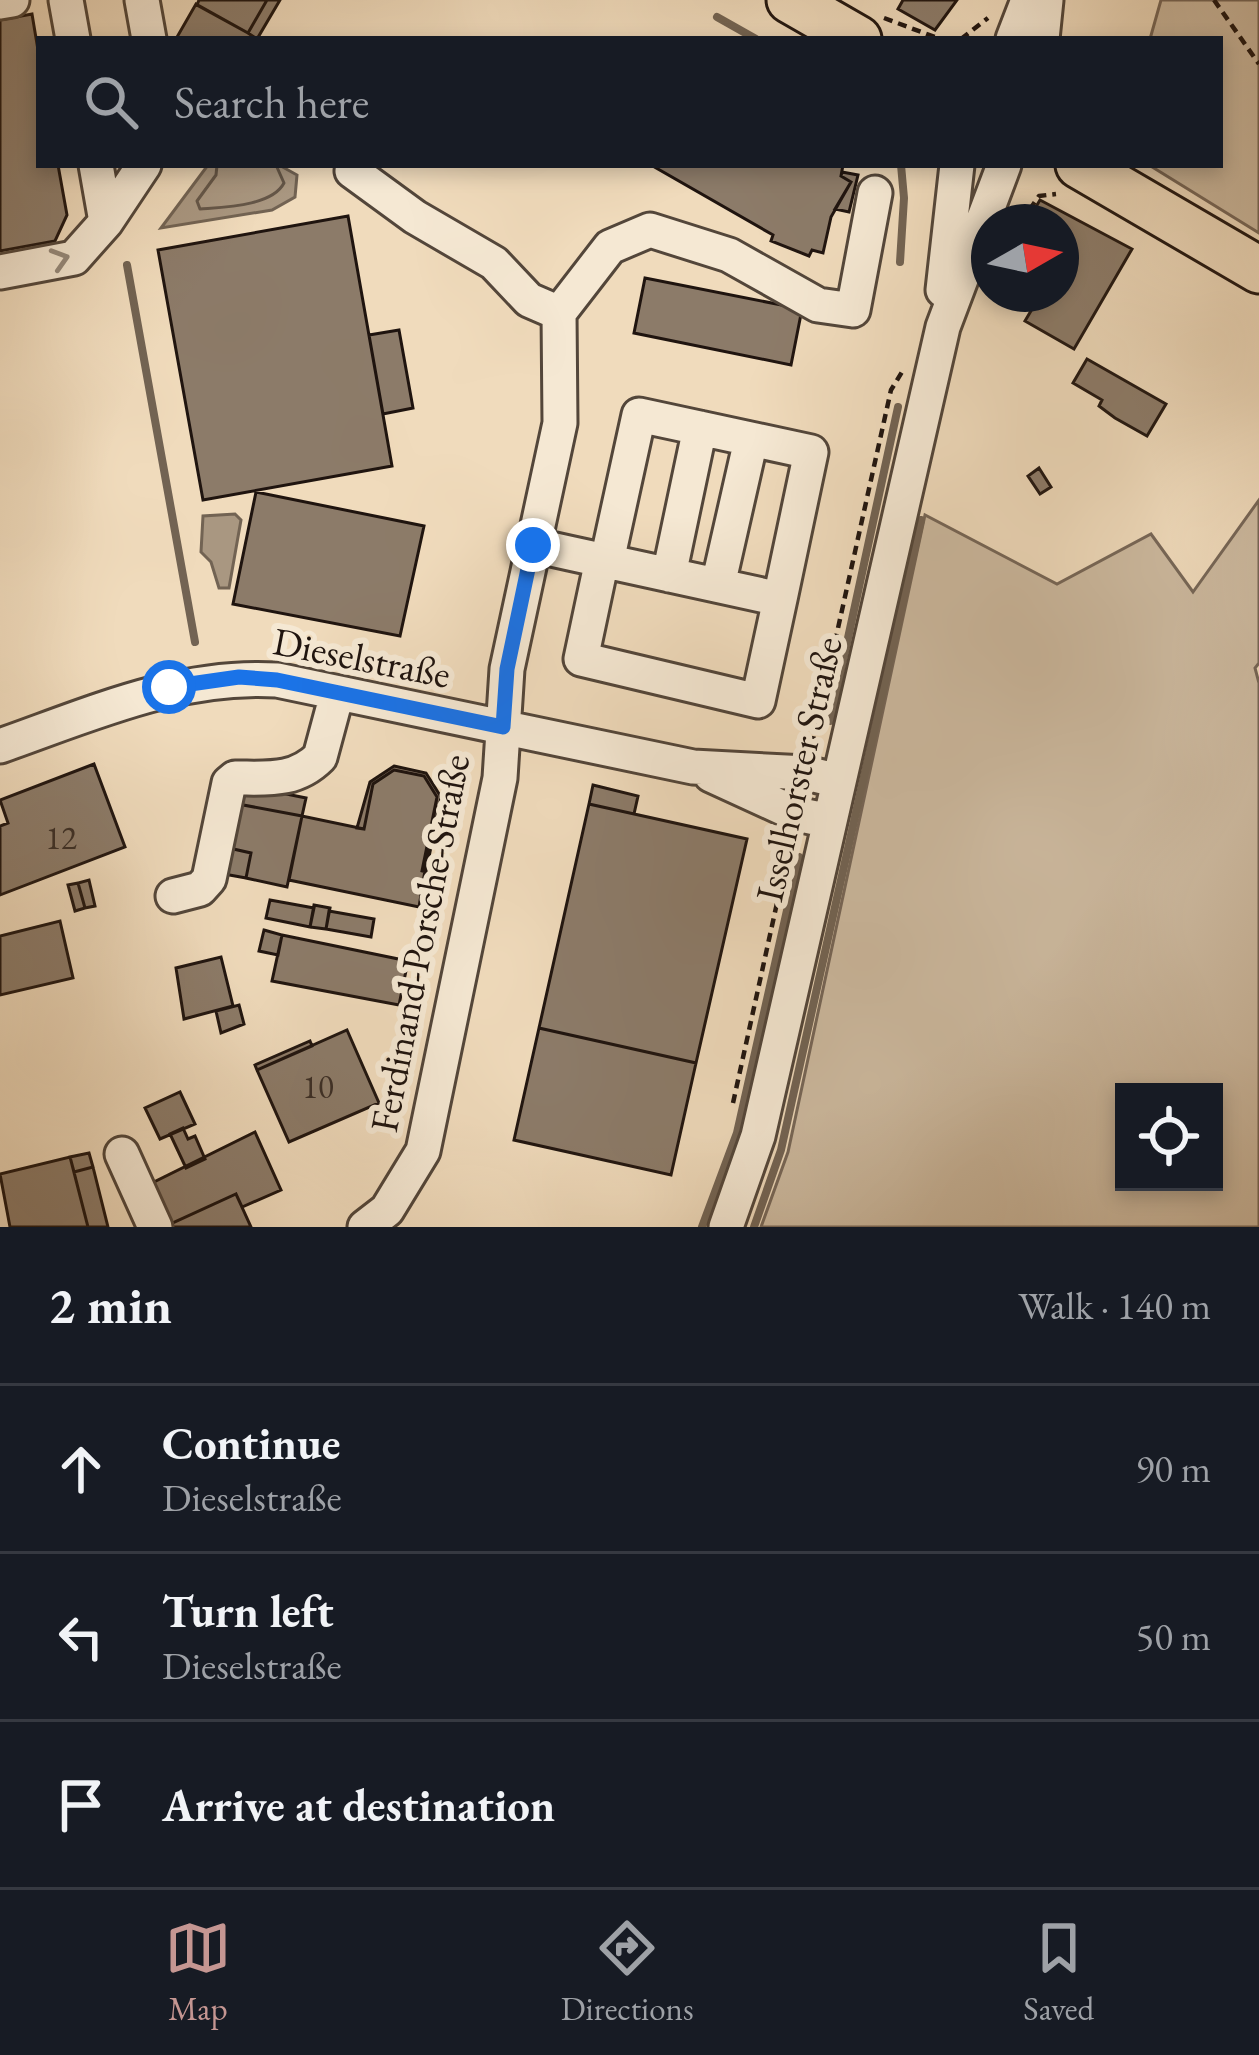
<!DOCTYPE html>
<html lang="en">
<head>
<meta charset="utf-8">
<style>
	body { margin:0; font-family:"EB Garamond",serif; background:#20242c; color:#f1f3f6 }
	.controls { position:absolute; right:36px; bottom:36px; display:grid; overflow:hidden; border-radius:0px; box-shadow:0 6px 18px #0003 }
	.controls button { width:108px; height:108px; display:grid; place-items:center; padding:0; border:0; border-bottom:3px solid #363941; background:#171b24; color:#f1f3f6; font:60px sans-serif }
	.compass { position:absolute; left:971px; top:204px; width:108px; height:108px; border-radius:50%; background:#171b24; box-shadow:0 6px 18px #0003; rotate:81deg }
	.stop { position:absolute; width:36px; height:36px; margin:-27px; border:9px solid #1a73e8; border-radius:50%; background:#fff }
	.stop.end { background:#1a73e8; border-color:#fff; box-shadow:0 3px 12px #0008 }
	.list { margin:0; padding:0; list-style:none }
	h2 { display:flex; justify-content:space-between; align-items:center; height:156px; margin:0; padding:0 48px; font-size:51px }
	h2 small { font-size:39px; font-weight:400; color:#9ea1a6 }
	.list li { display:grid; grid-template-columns:78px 1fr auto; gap:36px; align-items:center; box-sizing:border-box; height:168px; padding:0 48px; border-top:3px solid #363941 }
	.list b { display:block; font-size:45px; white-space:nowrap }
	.list p { margin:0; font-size:39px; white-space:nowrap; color:#9ea1a6 }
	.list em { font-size:39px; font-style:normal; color:#9ea1a6 }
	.icon { flex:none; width:66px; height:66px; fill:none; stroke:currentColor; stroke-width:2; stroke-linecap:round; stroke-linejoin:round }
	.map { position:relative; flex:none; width:1259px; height:1227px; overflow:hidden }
	.search { position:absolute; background:#171b24; box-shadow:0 6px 18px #0003; left:36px; right:36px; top:36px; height:132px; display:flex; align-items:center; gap:30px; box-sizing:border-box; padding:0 42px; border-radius:0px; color:#9ea1a6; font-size:45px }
	.sheet { height:660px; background:#171b24 }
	nav { display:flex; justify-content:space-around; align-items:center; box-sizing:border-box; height:168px; border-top:3px solid #363941; background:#171b24; font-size:33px; color:#9ea1a6 }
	nav a { display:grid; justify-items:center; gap:6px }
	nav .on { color:#c59692 }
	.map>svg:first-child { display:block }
</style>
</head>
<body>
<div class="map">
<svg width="1259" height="1227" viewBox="0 0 1259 1227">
	<rect width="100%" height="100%" fill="#f0dbbc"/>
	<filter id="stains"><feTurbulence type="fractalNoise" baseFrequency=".00167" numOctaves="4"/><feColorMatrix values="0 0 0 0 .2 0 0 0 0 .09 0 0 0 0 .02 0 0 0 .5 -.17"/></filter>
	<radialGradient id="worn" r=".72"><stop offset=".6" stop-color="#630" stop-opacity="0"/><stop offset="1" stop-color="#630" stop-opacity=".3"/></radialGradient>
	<!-- green -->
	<path fill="#ccb99f" stroke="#766657" stroke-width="3" fill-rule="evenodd" d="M1161,0H1259V233L1149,165H1220V39H1150Z
		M1259,500V663L1255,668L1259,683V1227H761L788,1152L925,515L1057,584L1151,534L1193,592ZM1124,1092H1214V1182H1124Z"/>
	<!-- water -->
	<path fill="#a99781" stroke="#726353" stroke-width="3" d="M208,165H279L297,175L295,197L272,210L161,228Z
		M235,514L241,520L229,588H219L211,562L201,552L203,516Z"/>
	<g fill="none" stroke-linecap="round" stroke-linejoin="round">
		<!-- shore -->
		<path stroke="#645648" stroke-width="3" d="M217,165L216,175L197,201L200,209C225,207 272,206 284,183L276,165"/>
		<!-- stream -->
		<path stroke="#726353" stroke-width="8" d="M717,17L756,39
			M900,262L904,198L901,165
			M127,265L195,642
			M830,721L898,407
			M702,1227L737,1133L799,857
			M754,1227L781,1150L921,520"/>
	</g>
	<!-- building -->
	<path fill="#8c7b69" stroke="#1f140f" stroke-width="3" d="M199,0H267L248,33L197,5Z
		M267,0H280L257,39L248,33Z
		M903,0H957L935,30L898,9Z
		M196,4L248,33L257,39H181L177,37Z
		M32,14L39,56V165H58L67,215L55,241L0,251V20Z
		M651,165H843L841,176L851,182L831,217L823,253L812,250L809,256L771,241L773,235Z
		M842,172L858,175L849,212L835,209L851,182L841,176Z
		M1040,200L1132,249L1074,349L1025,321L1041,294H1061V222H1027Z
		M348,216L392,466L203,500L158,250Z
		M645,278L802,309L791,365L634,333Z
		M399,330L413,408L383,414L369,335Z
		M1087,359L1166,404L1147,436L1115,418L1099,406L1102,400L1073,383Z
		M1039,468L1051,487L1040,494L1028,476Z
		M256,492L424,526L400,636L233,604Z
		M94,764L125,847L0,895V826L8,823L0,800Z
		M394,766L426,773L441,797L426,872L422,871L437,797L424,776L394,770L373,784L364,829L357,828L370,782Z
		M394,770L424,776L437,797L419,907L289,880L302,816L364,829L373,784Z
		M242,785L306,798L302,816L238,804Z
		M593,785L638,796L634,814L589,804Z
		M238,804L302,816L287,887L246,878L251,853L229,848Z
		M589,804L747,839L696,1063L539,1028Z
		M229,848L251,853L246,878L224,874Z
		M89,880L95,906L85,908L78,883Z
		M78,883L85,908L75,911L68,885Z
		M270,900L314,908L310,927L266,918Z
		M314,905L330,908L326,929L310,927Z
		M329,911L374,919L371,937L326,929Z
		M60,921L73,978L0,995V936Z
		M264,930L282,935L278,955L259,951Z
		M282,935L408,961L399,1005L272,981Z
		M221,957L233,1006L184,1019L176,968Z
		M239,1005L244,1024L221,1033L216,1011Z
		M539,1028L696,1063L671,1175L514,1140Z
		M347,1030L379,1103L289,1142L257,1070Z
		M310,1041L312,1046L257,1070L255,1065Z
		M180,1092L195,1124L160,1139L145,1108Z
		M183,1128L188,1139L195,1136L205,1159L186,1168L170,1134Z
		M255,1132L281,1190L242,1207L236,1194L166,1226L148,1185Z
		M89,1153L93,1167L74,1172L70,1157Z
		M70,1157L88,1227H10L0,1174Z
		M93,1167L108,1227H88L74,1172Z
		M236,1194L251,1227H166V1226Z"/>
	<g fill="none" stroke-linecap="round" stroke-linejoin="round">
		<!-- minor casing -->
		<g stroke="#53463a" stroke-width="39">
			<path id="minor" d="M66,0L73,39
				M142,0L149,39
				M0,2L12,0
				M1013,39L1028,0
				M1042,39L1046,0
				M96,165L106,222
				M352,171L415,217L494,263L529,300L559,313
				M0,272L74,258L106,222L144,165
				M943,290L957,165
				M559,313L610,247L650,230L729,255L818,305L853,310L875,193
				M533,545L569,553L780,599L811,452L639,415L607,561
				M602,560L581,659L758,701L780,599
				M669,575L700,428
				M718,585L751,440
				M0,746C91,714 179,674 277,680L693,767L806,773L839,781
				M711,775L796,814L830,821
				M173,896L200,889L209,879L229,783L235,778C267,778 295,782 320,757L337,694
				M122,1154L155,1227
				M365,1227L387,1210L423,1151L500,778L507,669L560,423L559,313
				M726,1227L758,1136L943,327L1004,165"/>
		</g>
		<!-- major casing -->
		<g stroke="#1f140f" stroke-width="51">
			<path id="major" d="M790,0L858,39
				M1079,165L1259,270"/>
		</g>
		<!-- path -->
		<path stroke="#1f140f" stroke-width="4.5" stroke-dasharray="9 6" stroke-linecap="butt" d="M1214,0L1259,64
			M884,18L940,39
			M961,39L988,18
			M1021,222L1039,196L1056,194
			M812,745L891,390L902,372
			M733,1103L790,844"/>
		<!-- minor -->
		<use href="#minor" stroke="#f5e8d3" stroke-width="33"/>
		<!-- major -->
		<use href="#major" stroke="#f0dbbc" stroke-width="45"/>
	</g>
	<!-- one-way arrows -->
	<defs><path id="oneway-chevron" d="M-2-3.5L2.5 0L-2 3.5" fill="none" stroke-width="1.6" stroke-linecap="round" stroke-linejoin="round" transform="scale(3)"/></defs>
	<use stroke="#95897b" href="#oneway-chevron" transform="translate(60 259) rotate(-17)"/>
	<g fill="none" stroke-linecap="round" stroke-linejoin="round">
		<!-- route -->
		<path stroke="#1a73e8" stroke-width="15" d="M169,687L239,677L277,680L503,727L507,669L533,545"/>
	</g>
	<g text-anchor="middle" stroke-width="12" stroke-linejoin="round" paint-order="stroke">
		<!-- number labels -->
		<g font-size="33" fill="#3a2e26">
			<text x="61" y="849">12</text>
			<text x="318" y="1098">10</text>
		</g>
		<!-- street labels -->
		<g font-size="39" fill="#1f140f" stroke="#f5e8d3">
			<text transform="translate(362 657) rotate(11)" y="14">Dieselstraße</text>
			<text transform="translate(798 769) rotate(-77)" y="14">Isselhorster Straße</text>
			<text transform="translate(419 943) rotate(-79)" y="14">Ferdinand-Porsche-Straße</text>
		</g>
	</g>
	<rect width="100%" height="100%" filter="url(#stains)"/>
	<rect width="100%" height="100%" fill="url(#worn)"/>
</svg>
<div class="controls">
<button><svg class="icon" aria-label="locate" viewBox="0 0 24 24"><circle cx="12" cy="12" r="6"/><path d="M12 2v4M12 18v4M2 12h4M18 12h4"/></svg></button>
</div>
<svg class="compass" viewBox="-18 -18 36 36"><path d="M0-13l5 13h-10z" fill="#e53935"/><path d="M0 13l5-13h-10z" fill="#9ea1a6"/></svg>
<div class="stop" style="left:169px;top:687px"></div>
<div class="stop end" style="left:533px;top:545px"></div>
<div class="search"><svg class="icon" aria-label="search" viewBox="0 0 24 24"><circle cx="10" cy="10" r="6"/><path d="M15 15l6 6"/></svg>Search here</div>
</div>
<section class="sheet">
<h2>2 min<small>Walk · 140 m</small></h2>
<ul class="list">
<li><svg class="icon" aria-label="ahead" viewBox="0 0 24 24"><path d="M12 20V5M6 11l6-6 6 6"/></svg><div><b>Continue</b><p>Dieselstraße</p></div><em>90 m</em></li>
<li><svg class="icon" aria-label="left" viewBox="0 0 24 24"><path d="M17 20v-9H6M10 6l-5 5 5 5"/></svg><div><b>Turn left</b><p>Dieselstraße</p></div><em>50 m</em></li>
<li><svg class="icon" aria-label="arrive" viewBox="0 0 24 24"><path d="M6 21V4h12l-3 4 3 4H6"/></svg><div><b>Arrive at destination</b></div></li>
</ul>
</section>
<nav>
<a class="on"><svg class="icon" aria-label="map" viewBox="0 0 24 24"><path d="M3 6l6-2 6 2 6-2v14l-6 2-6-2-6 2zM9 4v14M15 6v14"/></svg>Map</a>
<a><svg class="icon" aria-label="directions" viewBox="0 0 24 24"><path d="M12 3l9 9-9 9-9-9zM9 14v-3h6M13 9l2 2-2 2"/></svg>Directions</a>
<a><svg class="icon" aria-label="saved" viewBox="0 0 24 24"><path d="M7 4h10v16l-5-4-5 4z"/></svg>Saved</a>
</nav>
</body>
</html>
